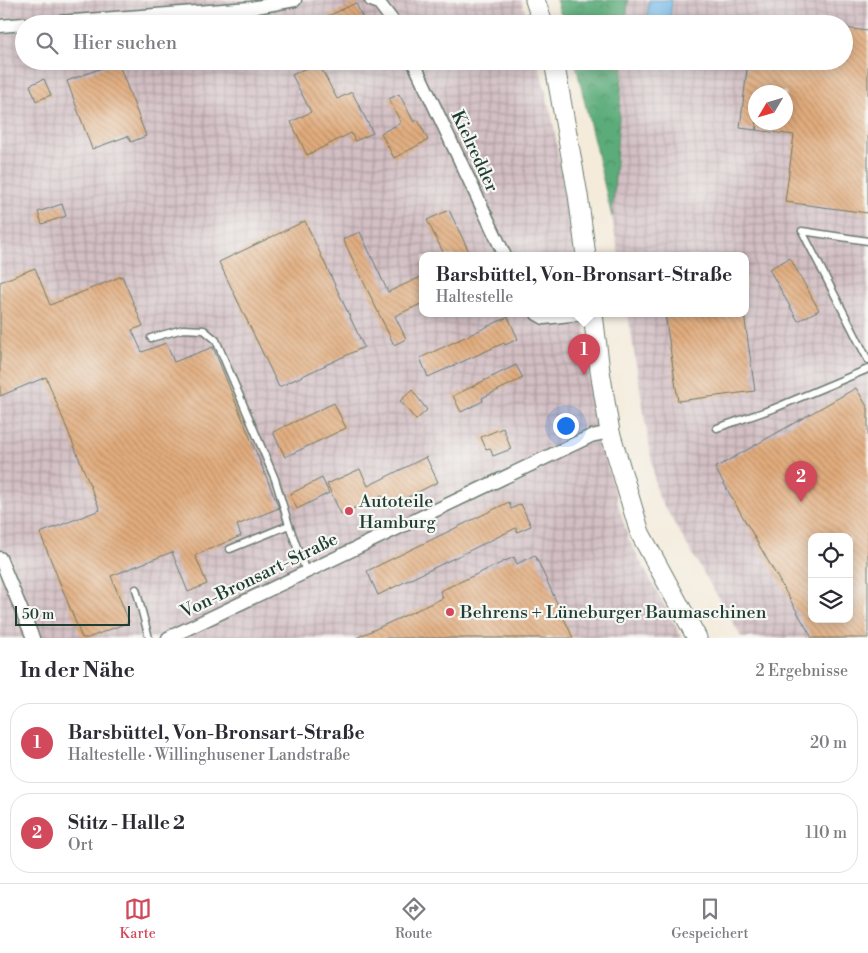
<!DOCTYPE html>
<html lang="de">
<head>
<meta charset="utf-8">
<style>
	body { margin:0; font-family:"Libre Bodoni",serif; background:#f7f7f7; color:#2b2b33 }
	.controls { position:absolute; right:15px; bottom:15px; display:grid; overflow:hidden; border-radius:10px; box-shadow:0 2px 12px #0003 }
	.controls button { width:45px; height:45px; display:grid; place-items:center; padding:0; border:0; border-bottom:1px solid #e1e1e2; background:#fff; color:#2b2b33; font:25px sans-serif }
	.compass { position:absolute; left:748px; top:85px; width:45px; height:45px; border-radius:50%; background:#fff; box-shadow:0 2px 12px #0003; rotate:232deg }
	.scale { position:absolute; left:15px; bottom:12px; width:115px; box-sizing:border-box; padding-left:5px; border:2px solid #1f3d34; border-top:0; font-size:14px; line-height:18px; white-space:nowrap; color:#1f3d34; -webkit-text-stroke:4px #f6f6f2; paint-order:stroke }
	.you { position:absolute; left:565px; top:425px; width:18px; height:18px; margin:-12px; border:4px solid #fff; border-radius:50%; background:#1a73e8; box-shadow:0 0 0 8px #1a73e833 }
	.badge { display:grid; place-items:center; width:32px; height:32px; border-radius:50%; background:#d1495b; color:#fff; font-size:16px; font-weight:700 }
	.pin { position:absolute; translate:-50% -41px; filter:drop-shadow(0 1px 2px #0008) }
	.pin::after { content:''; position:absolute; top:26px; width:18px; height:15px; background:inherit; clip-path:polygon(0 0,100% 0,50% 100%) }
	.popup { position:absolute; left:419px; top:252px; width:330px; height:65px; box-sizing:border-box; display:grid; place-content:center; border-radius:10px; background:#fff; filter:drop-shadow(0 1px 4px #0005); font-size:16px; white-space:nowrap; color:#7c7c81 }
	.popup b { font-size:19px; color:#2b2b33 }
	.popup::after { content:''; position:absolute; left:50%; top:100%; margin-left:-10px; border:10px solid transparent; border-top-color:#fff }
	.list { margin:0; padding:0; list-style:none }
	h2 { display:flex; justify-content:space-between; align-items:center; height:65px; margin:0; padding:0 20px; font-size:21px }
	h2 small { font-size:16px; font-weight:400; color:#7c7c81 }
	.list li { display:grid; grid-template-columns:32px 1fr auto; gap:15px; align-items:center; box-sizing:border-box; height:80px; margin:0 10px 10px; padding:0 10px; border:1px solid #e1e1e2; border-radius:20px }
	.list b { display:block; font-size:19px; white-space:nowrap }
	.list p { margin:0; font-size:16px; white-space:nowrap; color:#7c7c81 }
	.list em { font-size:16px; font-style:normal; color:#7c7c81 }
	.icon { flex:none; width:28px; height:28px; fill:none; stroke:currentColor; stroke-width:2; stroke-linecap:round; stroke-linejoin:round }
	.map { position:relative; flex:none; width:868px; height:638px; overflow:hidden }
	.search { position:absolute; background:#fff; box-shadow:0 2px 12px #0003; left:15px; right:15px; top:15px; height:55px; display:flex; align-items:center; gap:12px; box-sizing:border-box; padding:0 18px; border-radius:28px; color:#7c7c81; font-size:19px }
	.sheet { height:245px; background:#fff }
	nav { display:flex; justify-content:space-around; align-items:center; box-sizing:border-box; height:70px; border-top:1px solid #e1e1e2; background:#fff; font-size:14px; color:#7c7c81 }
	nav a { display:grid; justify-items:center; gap:2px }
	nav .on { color:#d1495b }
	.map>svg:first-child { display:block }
</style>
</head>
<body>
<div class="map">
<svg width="868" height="638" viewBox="0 0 868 638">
	<defs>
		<pattern id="industrial-grid" width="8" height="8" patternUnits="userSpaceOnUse" patternTransform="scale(1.25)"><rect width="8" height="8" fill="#d2bec3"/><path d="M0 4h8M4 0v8" fill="none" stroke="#aa9c9f"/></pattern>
		<pattern id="forest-crowns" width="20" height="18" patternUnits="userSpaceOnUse" patternTransform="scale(1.25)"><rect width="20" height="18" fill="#5cac79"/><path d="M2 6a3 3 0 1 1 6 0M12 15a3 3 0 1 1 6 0" fill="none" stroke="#4b8d64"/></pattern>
		<pattern id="building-back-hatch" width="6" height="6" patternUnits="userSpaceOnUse" patternTransform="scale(1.25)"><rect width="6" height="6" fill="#e2ac7d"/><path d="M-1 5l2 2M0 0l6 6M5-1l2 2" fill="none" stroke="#b78d67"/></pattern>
	</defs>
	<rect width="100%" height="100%" fill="#f6f6f2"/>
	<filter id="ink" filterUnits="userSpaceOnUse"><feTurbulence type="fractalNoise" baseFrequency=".02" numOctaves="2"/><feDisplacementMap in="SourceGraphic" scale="10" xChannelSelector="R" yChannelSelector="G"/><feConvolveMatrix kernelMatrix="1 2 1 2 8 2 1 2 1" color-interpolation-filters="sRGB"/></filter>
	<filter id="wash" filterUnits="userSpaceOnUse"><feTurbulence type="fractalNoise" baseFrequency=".0096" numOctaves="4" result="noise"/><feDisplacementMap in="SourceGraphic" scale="20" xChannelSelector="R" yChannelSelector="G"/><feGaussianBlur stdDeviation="1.12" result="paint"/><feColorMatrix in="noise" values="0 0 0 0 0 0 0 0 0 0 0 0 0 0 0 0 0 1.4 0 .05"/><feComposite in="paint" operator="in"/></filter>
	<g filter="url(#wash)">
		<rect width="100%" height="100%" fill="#f4ebdb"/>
		<!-- industrial -->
		<path fill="url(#industrial-grid)" fill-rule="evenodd" d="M0,0H521L529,24H24V61H538L553,122L575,256H423V314H583L593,409L603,451L628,538L682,638H0Z
			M628,0H868V638H742L657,494L628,314H745V256H619L612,217L623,61H844V24H626ZM756,92H786V122H756ZM812,537H849V619H812Z"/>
		<!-- forest -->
		<path fill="url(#forest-crowns)" stroke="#3e7456" d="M556,0H628L626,24H564Z
			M575,61H623L612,217Z"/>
		<!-- water -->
		<path fill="#73b7e9" stroke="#497a8e" d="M649,0H672L670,19L667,22L647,19Z"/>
		<g id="blocks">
			<!-- building -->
			<path fill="url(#building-back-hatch)" fill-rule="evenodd" d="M356,3L365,24H311Z
				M844,28L868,31V213L785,202L794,135L756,130L757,122H786V92H756V130L740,128L748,61H844Z
				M118,62L146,136L131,142L128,136L92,149L67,81Z
				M318,62L337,99L352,92L373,133L355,141L351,133L307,155L291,122L311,112L292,75Z
				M44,79L51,95L36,101L30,85Z
				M399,94L414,122L418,120L428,140L394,158L381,133L401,123L389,99Z
				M62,204L66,216L42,224L38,212Z
				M449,210L471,256H445L427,220Z
				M305,221L364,347L279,387L219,262Z
				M360,232L388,292L423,276V303L395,316L406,339L394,345L343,239Z
				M790,258L819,310L798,321L769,269Z
				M35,268L50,305L122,276L143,326L132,330L142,352L166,343L174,362L213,347L279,508L237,525L241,536L195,555L207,584L188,592L172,552L111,576L129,622L88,638H82L40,533L100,510L46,377L0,396V282Z
				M665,314H744L755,391L678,401Z
				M508,317L518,339L505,345L504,343L428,377L420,358Z
				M516,365L523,378L482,398L483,401L461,412L453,396Z
				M856,388L868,408V638H812L715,468ZM812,537H849V619H812Z
				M412,390L427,410L416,420L400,401Z
				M334,403L346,428L285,457L273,432Z
				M503,428L511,449L493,456L490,448L486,449L481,437Z
				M426,457L438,482L388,507L382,496L341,514L327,484L360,469L368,486Z
				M322,478L329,493L297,509L290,494Z
				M509,502L511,509L521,504L531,526L517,532L516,528L378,595L367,571Z
				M535,555L573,638H356L443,598L440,591L514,557L517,564Z"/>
		</g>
	</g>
	<g filter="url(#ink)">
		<use href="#blocks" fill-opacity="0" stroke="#6a7a6e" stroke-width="1"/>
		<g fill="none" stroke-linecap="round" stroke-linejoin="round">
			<!-- service casing -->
			<g stroke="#6a7a6e" stroke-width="9">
				<path id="service" d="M802,231L868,360
					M802,231L868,241
					M151,338L183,329L204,330L216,340L275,479L289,525
					M717,428L775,408L868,369
					M230,549L289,525L306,572
					M136,589L149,638"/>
			</g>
			<!-- minor casing -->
			<g stroke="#6a7a6e" stroke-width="15">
				<path id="minor" d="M371,0L379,3L395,24
					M32,24L251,8L295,0
					M0,26L24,24
					M413,61L505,256
					M537,314L544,318L579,314
					M0,558L33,638
					M168,638L591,436L610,432"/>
			</g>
			<!-- secondary casing -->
			<g stroke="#6a7a6e" stroke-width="21">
				<path id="secondary" d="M535,0L543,24
					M554,61L578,195L586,256
					M593,314L600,371L610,432L640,533L697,638"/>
			</g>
			<!-- service -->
			<use href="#service" stroke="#fff" stroke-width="6"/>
			<!-- minor -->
			<use href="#minor" stroke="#fff" stroke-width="12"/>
			<!-- secondary -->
			<use href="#secondary" stroke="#fff" stroke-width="19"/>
		</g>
	</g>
	<!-- markers -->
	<g fill="#d1495b" stroke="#f6f6f2" stroke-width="2">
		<circle cx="349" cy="511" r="5"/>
		<circle cx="450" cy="612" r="5"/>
	</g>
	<g text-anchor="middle" stroke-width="4.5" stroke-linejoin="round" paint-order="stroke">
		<!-- street labels -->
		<g font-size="18" fill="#1f3d34" stroke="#f6f6f2">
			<text transform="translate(475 151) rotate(65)" y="6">Kielredder</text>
			<text transform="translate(259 575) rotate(-26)" y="6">Von-Bronsart-Straße</text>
		</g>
		<!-- poi labels -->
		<g font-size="18" fill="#1f3d34" stroke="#f6f6f2" text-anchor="start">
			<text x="359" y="507">Autoteile<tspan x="359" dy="21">Hamburg</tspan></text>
			<text x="460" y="618">Behrens + Lüneburger Baumaschinen</text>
		</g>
	</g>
</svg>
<div class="controls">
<button><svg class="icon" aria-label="locate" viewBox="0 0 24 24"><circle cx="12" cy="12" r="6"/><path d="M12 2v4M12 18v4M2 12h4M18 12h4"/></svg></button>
<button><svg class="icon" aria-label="layers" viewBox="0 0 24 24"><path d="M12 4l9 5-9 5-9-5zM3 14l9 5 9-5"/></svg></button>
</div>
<svg class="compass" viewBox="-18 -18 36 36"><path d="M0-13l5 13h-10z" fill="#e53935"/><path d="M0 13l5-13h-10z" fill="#7c7c81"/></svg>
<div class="scale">50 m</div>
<div class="you"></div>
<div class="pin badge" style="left:584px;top:375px">1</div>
<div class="popup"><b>Barsbüttel, Von-Bronsart-Straße</b>Haltestelle</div>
<div class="pin badge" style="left:801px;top:502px">2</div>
<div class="search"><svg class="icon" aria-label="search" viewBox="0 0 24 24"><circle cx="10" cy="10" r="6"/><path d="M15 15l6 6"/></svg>Hier suchen</div>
</div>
<section class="sheet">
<h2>In der Nähe<small>2 Ergebnisse</small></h2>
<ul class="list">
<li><span class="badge">1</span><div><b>Barsbüttel, Von-Bronsart-Straße</b><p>Haltestelle · Willinghusener Landstraße</p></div><em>20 m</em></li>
<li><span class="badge">2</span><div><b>Stitz - Halle 2</b><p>Ort</p></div><em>110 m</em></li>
</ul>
</section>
<nav>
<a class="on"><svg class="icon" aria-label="map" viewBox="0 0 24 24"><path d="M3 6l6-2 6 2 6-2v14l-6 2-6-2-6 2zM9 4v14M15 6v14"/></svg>Karte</a>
<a><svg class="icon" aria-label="directions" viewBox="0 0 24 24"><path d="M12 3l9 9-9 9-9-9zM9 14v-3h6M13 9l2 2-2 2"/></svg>Route</a>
<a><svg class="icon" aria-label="saved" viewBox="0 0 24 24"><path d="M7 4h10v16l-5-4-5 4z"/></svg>Gespeichert</a>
</nav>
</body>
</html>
